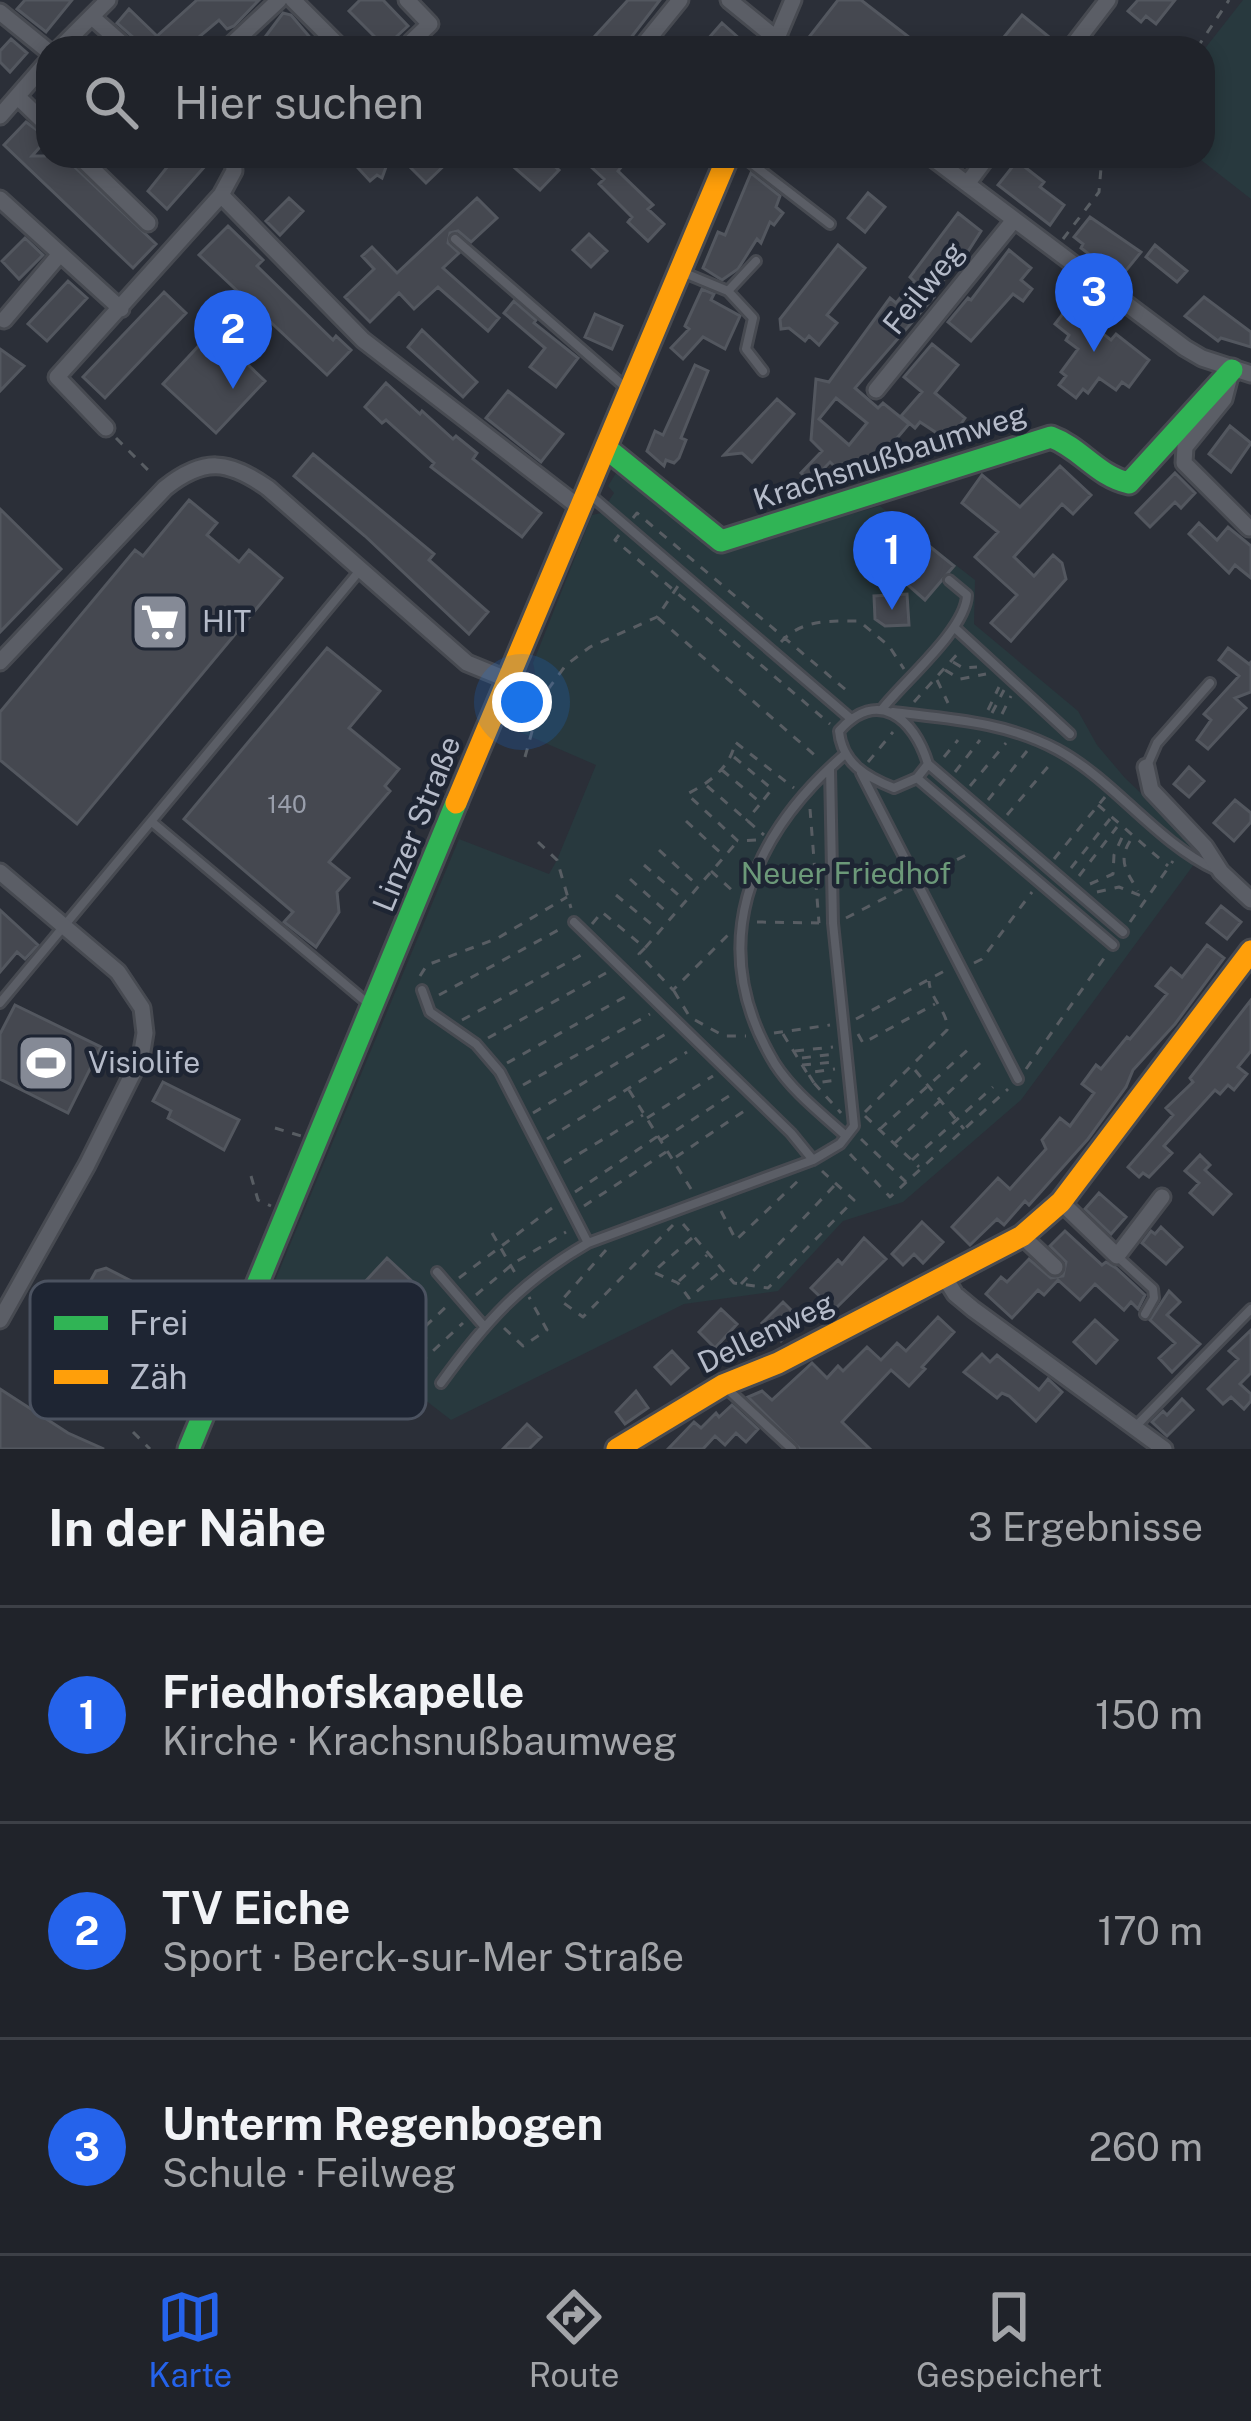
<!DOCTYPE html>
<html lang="de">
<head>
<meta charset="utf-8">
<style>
	body { margin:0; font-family:"Public Sans",sans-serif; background:#282b32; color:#f1f3f6 }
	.you { position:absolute; left:522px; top:702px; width:42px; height:42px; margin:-30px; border:9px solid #fff; border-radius:50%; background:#1a73e8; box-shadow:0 0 0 18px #1a73e833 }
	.badge { display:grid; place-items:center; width:78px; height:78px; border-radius:50%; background:#2563eb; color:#fff; font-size:39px; font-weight:700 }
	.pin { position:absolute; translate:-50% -99px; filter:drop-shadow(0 3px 6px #0008) }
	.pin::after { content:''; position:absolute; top:63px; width:42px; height:36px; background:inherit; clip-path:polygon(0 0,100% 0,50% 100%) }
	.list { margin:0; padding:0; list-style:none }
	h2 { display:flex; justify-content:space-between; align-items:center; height:156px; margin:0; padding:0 48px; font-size:51px }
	h2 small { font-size:39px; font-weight:400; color:#a2a4a8 }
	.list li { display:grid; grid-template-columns:78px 1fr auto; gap:36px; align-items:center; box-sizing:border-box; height:216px; padding:0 48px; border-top:3px solid #3d4047 }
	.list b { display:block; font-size:45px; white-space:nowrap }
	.list p { margin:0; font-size:39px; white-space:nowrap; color:#a2a4a8 }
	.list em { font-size:39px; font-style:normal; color:#a2a4a8 }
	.icon { flex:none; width:66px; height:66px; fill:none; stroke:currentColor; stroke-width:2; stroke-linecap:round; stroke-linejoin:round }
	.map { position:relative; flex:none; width:1251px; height:1449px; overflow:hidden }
	.search { position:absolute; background:#20232a; box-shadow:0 6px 18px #0003; left:36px; right:36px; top:36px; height:132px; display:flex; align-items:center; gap:30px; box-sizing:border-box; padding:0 42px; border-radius:36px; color:#a2a4a8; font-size:45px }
	.sheet { height:804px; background:#20232a }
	nav { display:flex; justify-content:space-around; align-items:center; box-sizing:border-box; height:168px; border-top:3px solid #3d4047; background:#20232a; font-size:33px; color:#a2a4a8 }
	nav a { display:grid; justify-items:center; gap:6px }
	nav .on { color:#2563eb }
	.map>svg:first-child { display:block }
</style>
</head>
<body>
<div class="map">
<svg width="1251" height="1449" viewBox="0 0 1251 1449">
	<rect width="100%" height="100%" fill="#2b2f38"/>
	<!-- green -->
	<path fill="#28393e" d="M1243,0H1251V199L1196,156H1203V51Z
		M618,470L717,551L880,506L975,580L974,624L1078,711L1097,745L1125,778L1203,852L1021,1100L903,1202L843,1221L778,1291L684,1304L451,1420L274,1283L459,839L549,874L557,860L596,765L513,729L507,722C519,697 542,695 533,663L592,515L601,513L614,493L608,486Z"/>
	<!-- building -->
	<path fill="#454850" stroke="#53575f" stroke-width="3" fill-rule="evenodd" d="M25,0H72L46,32L17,9Z
		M197,0H259L234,26L227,29L219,20L186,48H139L135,39L117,23L129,9L157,36Z
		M360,0H383L408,26L385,47L349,11Z
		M628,0H660L623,48H584Z
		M838,0H861L923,48H815L806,41Z
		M1138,0H1175L1156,24L1146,16L1141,22L1128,11Z
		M283,13L291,15L319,48H276L265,37Z
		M1022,15L1049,37L1039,48H995Z
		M722,23L750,48H700Z
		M11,39L27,53L10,72L0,62V51Z
		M26,122L48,138L32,156H63L156,244L133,268L4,145Z
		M176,156H214L167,209L148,191Z
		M347,156H390L382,178L377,175L370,181Z
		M417,156H454L426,183L408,165Z
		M501,156H543L559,170L540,190Z
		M598,156H612L622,166L618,171L653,205L648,209L664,224L648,241L628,222L632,217L599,184L604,179L589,165Z
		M1017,161L1044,182L1040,187L1064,205L1050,225L998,185Z
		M751,173L780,196L776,207L783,213L774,225L770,222L761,243L757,239L738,269L722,280L703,268L718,232L725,235Z
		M868,193L885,207L865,232L848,218Z
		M289,198L303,211L280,235L266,221Z
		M477,198L497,218L471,242L458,231L450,233L448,243L459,253L443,268L499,318L488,331L438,287L414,309L399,293L370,322L345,297L374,269L362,256L372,247L397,273Z
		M958,213L981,231L962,261L930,294L934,297L855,388L878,408L883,403L909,424L870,470L862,463L847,478L830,462L811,482L801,473L822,451L811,440L816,379L829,382L890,298L896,303L914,281L910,277ZM836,398L867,423L849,445L819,419Z
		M1090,217L1141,252L1120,278L1081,248L1083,244L1074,237Z
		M228,226L263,260L257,266L333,340L336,336L351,350L327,375L199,255Z
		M589,234L607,251L591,267L573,250Z
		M25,238L43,255L19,279L2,261Z
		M838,245L865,268L827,315L837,323L819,345L809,336L805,341L789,328L781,329L780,319Z
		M1155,245L1187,271L1177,282L1146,257Z
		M1009,250L1031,268L1021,280L1032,289L1023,301L1013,294L971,341L948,322L968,298L971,300Z
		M68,281L87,298L47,341L28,324Z
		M702,289L714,294L711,300L740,316L725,349L703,337L683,359L671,348L689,329L685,326Z
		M164,292L186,313L105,398L83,377Z
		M1204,297L1251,332V347L1221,338L1218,341L1185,316Z
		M514,301L536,320L534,323L578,358L556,387L530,367L545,348L504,313Z
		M1068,307L1111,340L1116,334L1149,360L1129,387L1122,382L1116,390L1099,378L1088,393L1083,389L1076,398L1059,385L1066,376L1061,372L1078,349L1066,340L1069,335L1055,324Z
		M595,314L622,326L612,349L585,337Z
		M422,330L477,382L463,397L408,347Z
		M219,337L265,381L216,433L163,384L206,338L212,344Z
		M932,344L958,365L935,393L965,418L961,424L971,431L958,447L920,422L915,428L901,416L922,392L904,377Z
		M0,349L24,366L0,391Z
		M695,365L708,371L681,438L686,440L679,458L674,463L666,460L664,466L647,451L655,431L663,435Z
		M386,383L420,414L422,411L453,439L456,436L477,453L473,459L541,513L522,537L431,467L434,463L386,420L382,423L365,407Z
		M508,391L563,434L541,462L486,418Z
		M777,399L794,414L752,462L742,453L724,455Z
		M1230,426L1251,443L1231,472L1209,454Z
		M313,454L434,554L429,560L488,612L469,634L365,536L294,476Z
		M1060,466L1091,495L1073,514L1062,504L1014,557L1034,576L1053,555L1062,563L1066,579L1011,641L991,623L1017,595L975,557L998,532L962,503L982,475L1020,507Z
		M1175,473L1195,493L1181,508L1175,502L1150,527L1136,513Z
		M189,500L217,523L207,535L239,562L249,550L282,578L77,824L0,760V712L135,550L143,556Z
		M0,509L61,569L0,632Z
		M1199,523L1217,540L1228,527L1251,546V578L1235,565L1229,573L1189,534Z
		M928,545L954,566L925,600L900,578Z
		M907,594L909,625L885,626L875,619L874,596Z
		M327,648L380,691L349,728L399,769L385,786L390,791L329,862L349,878L337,892L339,912L316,947L284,922L293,912L184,819Z
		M1228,648L1249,664L1251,662V692L1235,698L1246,708L1208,749L1197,740L1211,720L1204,714L1239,676L1219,660Z
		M1189,767L1204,781L1189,797L1174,784Z
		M1235,800L1251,813V822L1234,841L1214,823Z
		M1221,906L1241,922L1227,939L1207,923Z
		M0,910L38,945L25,959L17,952L0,972Z
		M1207,945L1224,958L1175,1024L1133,1070L1126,1087L1088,1139L1029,1205L1025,1201L1004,1225L997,1219L970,1245L952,1227L998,1178L1010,1189L1046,1149L1042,1140L1060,1118L1070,1126L1094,1093L1082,1084L1088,1076L1096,1065L1101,1069L1127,1037L1130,1039L1167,994L1156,986L1171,968L1182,977Z
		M1251,1000V1051L1238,1067L1247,1074L1234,1090L1228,1085L1220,1094L1215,1090L1164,1146L1172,1153L1149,1177L1143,1173L1139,1177L1128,1167L1173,1115L1166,1108L1193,1082L1190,1078Z
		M15,1005L101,1047L68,1113L0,1079V1034Z
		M163,1082L239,1120L224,1150L168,1118L171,1111L153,1101Z
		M1200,1155L1210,1165L1205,1170L1231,1194L1213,1214L1190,1193L1199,1183L1185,1171Z
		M1099,1193L1126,1217L1111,1234L1085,1209Z
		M922,1222L943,1242L923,1263L914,1254L903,1265L892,1254Z
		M1161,1227L1182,1247L1166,1264L1142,1243L1151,1231L1155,1234Z
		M1065,1231L1102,1265L1106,1262L1116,1268L1145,1295L1138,1309L1131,1302L1124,1310L1095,1284L1080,1300L1058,1280L1044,1295L1038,1290L1012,1318L986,1294L1001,1277L1007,1282L1029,1259L1051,1278L1063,1276L1066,1262L1050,1246Z
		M864,1238L886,1259L834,1310L811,1288L838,1260L842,1264Z
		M387,1258L415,1284L379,1323L351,1297Z
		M106,1268L205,1319L175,1377L115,1346L111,1354L76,1336L98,1295L86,1289L96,1271Z
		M1169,1291L1180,1302L1167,1315L1200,1344L1172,1372L1159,1358L1175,1343L1150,1320Z
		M783,1302L801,1320L781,1341L762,1323Z
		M721,1309L737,1324L715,1348L699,1332Z
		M938,1317L954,1332L922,1367L925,1369L909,1386L891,1370L842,1422L870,1449H800L748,1397L762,1391L772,1400L812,1363L827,1378L838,1366L843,1371L867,1347L881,1360L897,1343L906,1351Z
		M1095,1320L1117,1340L1096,1363L1074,1342Z
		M1251,1330V1373L1240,1384L1251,1394V1401L1244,1409L1231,1397L1223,1404L1208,1389L1238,1359L1229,1351Z
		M672,1351L688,1368L671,1384L655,1367Z
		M982,1354L990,1362L997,1355L1039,1390L1048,1379L1062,1392L1036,1421L1009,1396L1002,1393L997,1398L964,1372Z
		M0,1389L68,1433L104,1449H0Z
		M636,1391L648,1408L625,1424L616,1412Z
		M1182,1399L1193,1410L1167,1436L1152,1422L1163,1411L1167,1415Z
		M732,1405L758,1429L746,1442L736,1433L725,1445L715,1436L703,1449H668L694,1422L701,1428L716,1413L719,1417Z
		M527,1424L541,1437L529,1449H503Z"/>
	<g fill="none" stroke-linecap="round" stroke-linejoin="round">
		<!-- lane casing -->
		<g stroke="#474a51" stroke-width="14">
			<path id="lane" d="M742,156L830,224
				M455,239L625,387
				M682,272L728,291L756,261
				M728,291L753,318L746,349L763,371
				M588,493L850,718
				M955,628L1070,734
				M883,708C905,680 966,629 967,595L949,580
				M893,712C951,719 1006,722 1058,750C1116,782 1155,841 1216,870
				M844,755C748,838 705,948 775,1064C793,1092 822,1114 846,1136
				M928,764L917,778L894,788C866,777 842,763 839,731C877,688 914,717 928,764L1123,932
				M1147,766L1157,743L1210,683
				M861,773L1018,1079
				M917,778L1113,945
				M152,822L371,1006
				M574,922L791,1133L813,1160
				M422,990L430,1012L476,1044L500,1072L588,1243
				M0,1003L361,569
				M1118,1257L1153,1289L1154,1298L1145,1314
				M437,1272L483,1325
				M441,1383C485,1322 522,1281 588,1243L813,1160L840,1144L854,1126L833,923L830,768
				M724,1386L792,1449
				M1136,1426L1251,1309"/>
		</g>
		<!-- street casing -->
		<g stroke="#474a51" stroke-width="21">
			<path id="street" d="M293,0L341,48
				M407,0L430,24L411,42
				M729,0L788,48
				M0,12L48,51
				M92,17L127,48
				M774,45L793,0
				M230,46L279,0
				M60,48L108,0
				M641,48L680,0
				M1071,48L1108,0
				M18,97L48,126
				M0,116L48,61
				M79,156L148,223
				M930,156L1185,348L1202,358L1251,374
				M967,184L988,156
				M221,195L363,340L580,508
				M0,199L121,309
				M4,320L60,254
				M1231,372L1224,399L1185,447L1184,463L1249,528
				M876,390L1014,220
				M106,428L57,377L221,195L234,171L233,156
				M0,662L165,488C204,457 228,460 268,488L467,663L506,679
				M1146,767L1151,790L1205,847L1221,872L1251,900
				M0,872L118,972L142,1008L145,1033L141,1057L87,1165L0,1320
				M1061,1202L1117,1256L1162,1197
				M1022,1236L1055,1267
				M945,1278L955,1294L973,1309L1164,1449"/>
		</g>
		<!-- fast casing -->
		<g stroke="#474a51" stroke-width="27">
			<path id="fast" d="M606,448L721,541L1051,437C1081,448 1097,476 1129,483L1232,370
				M189,1449L456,803"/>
		</g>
		<!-- slow casing -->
		<g stroke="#474a51" stroke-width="27">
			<path id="slow" d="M456,803L728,156
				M617,1449L723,1385L778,1363L1022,1236L1061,1202L1251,951"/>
		</g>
		<!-- path -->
		<path stroke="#585d63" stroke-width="3" stroke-dasharray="9 9" stroke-linecap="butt" d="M1197,48L1229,0
			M1063,239L1099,192L1102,156
			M116,438L152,474
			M633,518L637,513L846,690L843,693
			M619,535L615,540L830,724
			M658,618L818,758
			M781,642C802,619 830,621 859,621L889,646L904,669
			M953,662L963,668L977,667
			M945,670L960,679L986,674
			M937,680L948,703
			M914,702L960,651
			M988,710L999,687
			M992,713L1004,690
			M1002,714L1011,696
			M525,757L541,699L566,665L590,647L657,617L678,586
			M734,757L772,789L761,803
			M944,757L958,740
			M868,762L893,732
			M722,770L761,803L746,821
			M955,772L980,740
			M707,786L764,835
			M970,786L1006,743
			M988,800L1027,751
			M1098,805L1168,866
			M810,809L819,923
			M1007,815L1052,762
			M686,821L722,854
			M756,840L738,841L687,794C709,783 731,767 735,742L794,788
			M1130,841C1117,862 1128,873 1138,891
			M538,842L557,860L571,908
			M659,850L696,884
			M1054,859L1105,797
			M644,865L683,899
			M1071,868L1110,819
			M711,871L735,893
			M925,876L972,852
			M1079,876L1117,827
			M630,879L670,915
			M1090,884L1113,874L1114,855L1124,833
			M1097,892L1119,887L1144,897
			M616,895L656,928
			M846,918L906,887
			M757,922L819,923
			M1130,922L1173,861
			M592,924L602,912L645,948L737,842
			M645,948L639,954L673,990L729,934
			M974,963L982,959L1032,892
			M420,976L427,965L498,938L567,897
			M674,991L688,1014
			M439,995L562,928
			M856,1019L948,969
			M462,1020L585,953
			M695,1020L724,1036H746
			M774,1033L830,1025
			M783,1034L807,1073L835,1069
			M858,1034L863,1043L935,1004
			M488,1038L606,973
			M795,1051L833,1047
			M802,1058L834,1054
			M507,1063L630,994
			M802,1065L835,1062
			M1026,1069L1107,954
			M915,1070L964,1129
			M809,1075L814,1083L837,1080
			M814,1083L841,1113
			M523,1085L650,1014
			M629,1090L691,1189
			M865,1112L947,1030C949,1012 930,1000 929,981
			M533,1113L669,1032
			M865,1116L919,1167
			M647,1118L713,1076
			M275,1128L301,1136
			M880,1129L971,1047
			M547,1139L687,1052
			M861,1139L906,1182
			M661,1140L732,1094
			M895,1143L980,1063
			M850,1154L890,1197L1008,1089
			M676,1157L747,1109
			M912,1160L993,1087
			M564,1163L643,1115
			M251,1176L258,1200L271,1206
			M575,1192L658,1136
			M584,1206L666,1152
			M721,1211L736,1240L801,1178
			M683,1224L734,1283L768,1288L854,1200L822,1171
			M492,1233L518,1278
			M692,1238L653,1272L678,1283L689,1298L721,1271
			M606,1250L561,1301L583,1317L673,1225
			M459,1278L552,1208
			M679,1281L707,1255
			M741,1284L834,1186
			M476,1295L514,1263L566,1232
			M504,1328L523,1346L547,1330L529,1297
			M399,1351L448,1305
			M420,1363L463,1323
			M133,1432L150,1449"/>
		<!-- lane -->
		<use href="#lane" stroke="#5b5e66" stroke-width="8"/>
		<!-- street -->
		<use href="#street" stroke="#5b5e66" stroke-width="15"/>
		<!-- fast -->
		<use href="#fast" stroke="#30b455" stroke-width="21"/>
		<!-- slow -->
		<use href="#slow" stroke="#ff9f0a" stroke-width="21"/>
	</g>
	<!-- icons -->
	<defs>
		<g id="supermarket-square" transform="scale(3)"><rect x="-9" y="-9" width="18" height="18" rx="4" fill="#858a96" stroke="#1e2533"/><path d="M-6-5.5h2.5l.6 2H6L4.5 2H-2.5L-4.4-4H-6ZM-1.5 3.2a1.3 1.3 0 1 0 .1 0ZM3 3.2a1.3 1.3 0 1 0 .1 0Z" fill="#fff"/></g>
		<g id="stadium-square" transform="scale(3)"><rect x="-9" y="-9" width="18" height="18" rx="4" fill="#858a96" stroke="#1e2533"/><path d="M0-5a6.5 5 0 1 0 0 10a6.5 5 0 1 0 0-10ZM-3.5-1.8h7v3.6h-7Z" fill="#fff"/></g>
	</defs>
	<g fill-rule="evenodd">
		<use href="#supermarket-square" x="160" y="622"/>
		<use href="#stadium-square" x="46" y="1063"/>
	</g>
	<g text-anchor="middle" stroke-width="9" stroke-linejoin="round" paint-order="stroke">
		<!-- number labels -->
		<g font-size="24" fill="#999eab">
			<text x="287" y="813">140</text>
		</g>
		<!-- street labels -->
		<g font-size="30" fill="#b5bbc9" stroke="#1e2533">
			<text transform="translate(924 288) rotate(-51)" y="10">Feilweg</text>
			<text transform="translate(890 457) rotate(-18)" y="10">Krachsnußbaumweg</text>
			<text transform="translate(417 824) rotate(-68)" y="10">Linzer Straße</text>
			<text transform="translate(766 1333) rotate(-26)" y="10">Dellenweg</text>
		</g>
		<!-- poi labels -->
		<g font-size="30" fill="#b5bbc9" stroke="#1e2533" text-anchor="start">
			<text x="202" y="632">HIT</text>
			<text x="88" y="1073">Visiolife</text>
		</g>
		<!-- park labels -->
		<g font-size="30" fill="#6c9979" stroke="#1e2533">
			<text x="846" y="884">Neuer Friedhof</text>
		</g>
	</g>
	<!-- legend -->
	<rect x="30" y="1281" width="396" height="138" rx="18" fill="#1e2533" stroke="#4b5260" stroke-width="3"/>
	<rect x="54" y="1316" width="54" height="14" fill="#30b455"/>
	<rect x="54" y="1370" width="54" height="14" fill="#ff9f0a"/>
	<g font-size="33" fill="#b5bbc9">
		<text x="129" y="1335">Frei</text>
		<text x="129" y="1389">Zäh</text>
	</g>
</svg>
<div class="you"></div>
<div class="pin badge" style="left:892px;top:610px">1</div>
<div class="pin badge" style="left:233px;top:389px">2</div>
<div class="pin badge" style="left:1094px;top:352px">3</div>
<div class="search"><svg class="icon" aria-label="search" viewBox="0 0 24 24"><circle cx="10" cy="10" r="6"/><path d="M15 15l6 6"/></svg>Hier suchen</div>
</div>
<section class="sheet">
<h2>In der Nähe<small>3 Ergebnisse</small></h2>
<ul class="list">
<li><span class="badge">1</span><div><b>Friedhofskapelle</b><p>Kirche · Krachsnußbaumweg</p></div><em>150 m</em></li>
<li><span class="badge">2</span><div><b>TV Eiche</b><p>Sport · Berck-sur-Mer Straße</p></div><em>170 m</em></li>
<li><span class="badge">3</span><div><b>Unterm Regenbogen</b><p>Schule · Feilweg</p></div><em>260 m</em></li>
</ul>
</section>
<nav>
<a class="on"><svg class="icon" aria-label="map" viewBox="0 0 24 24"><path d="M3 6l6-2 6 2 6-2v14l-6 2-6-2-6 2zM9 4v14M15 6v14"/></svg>Karte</a>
<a><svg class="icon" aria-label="directions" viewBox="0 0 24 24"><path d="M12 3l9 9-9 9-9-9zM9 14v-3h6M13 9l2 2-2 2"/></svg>Route</a>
<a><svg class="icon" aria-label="saved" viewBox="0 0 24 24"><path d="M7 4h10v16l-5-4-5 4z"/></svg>Gespeichert</a>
</nav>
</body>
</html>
